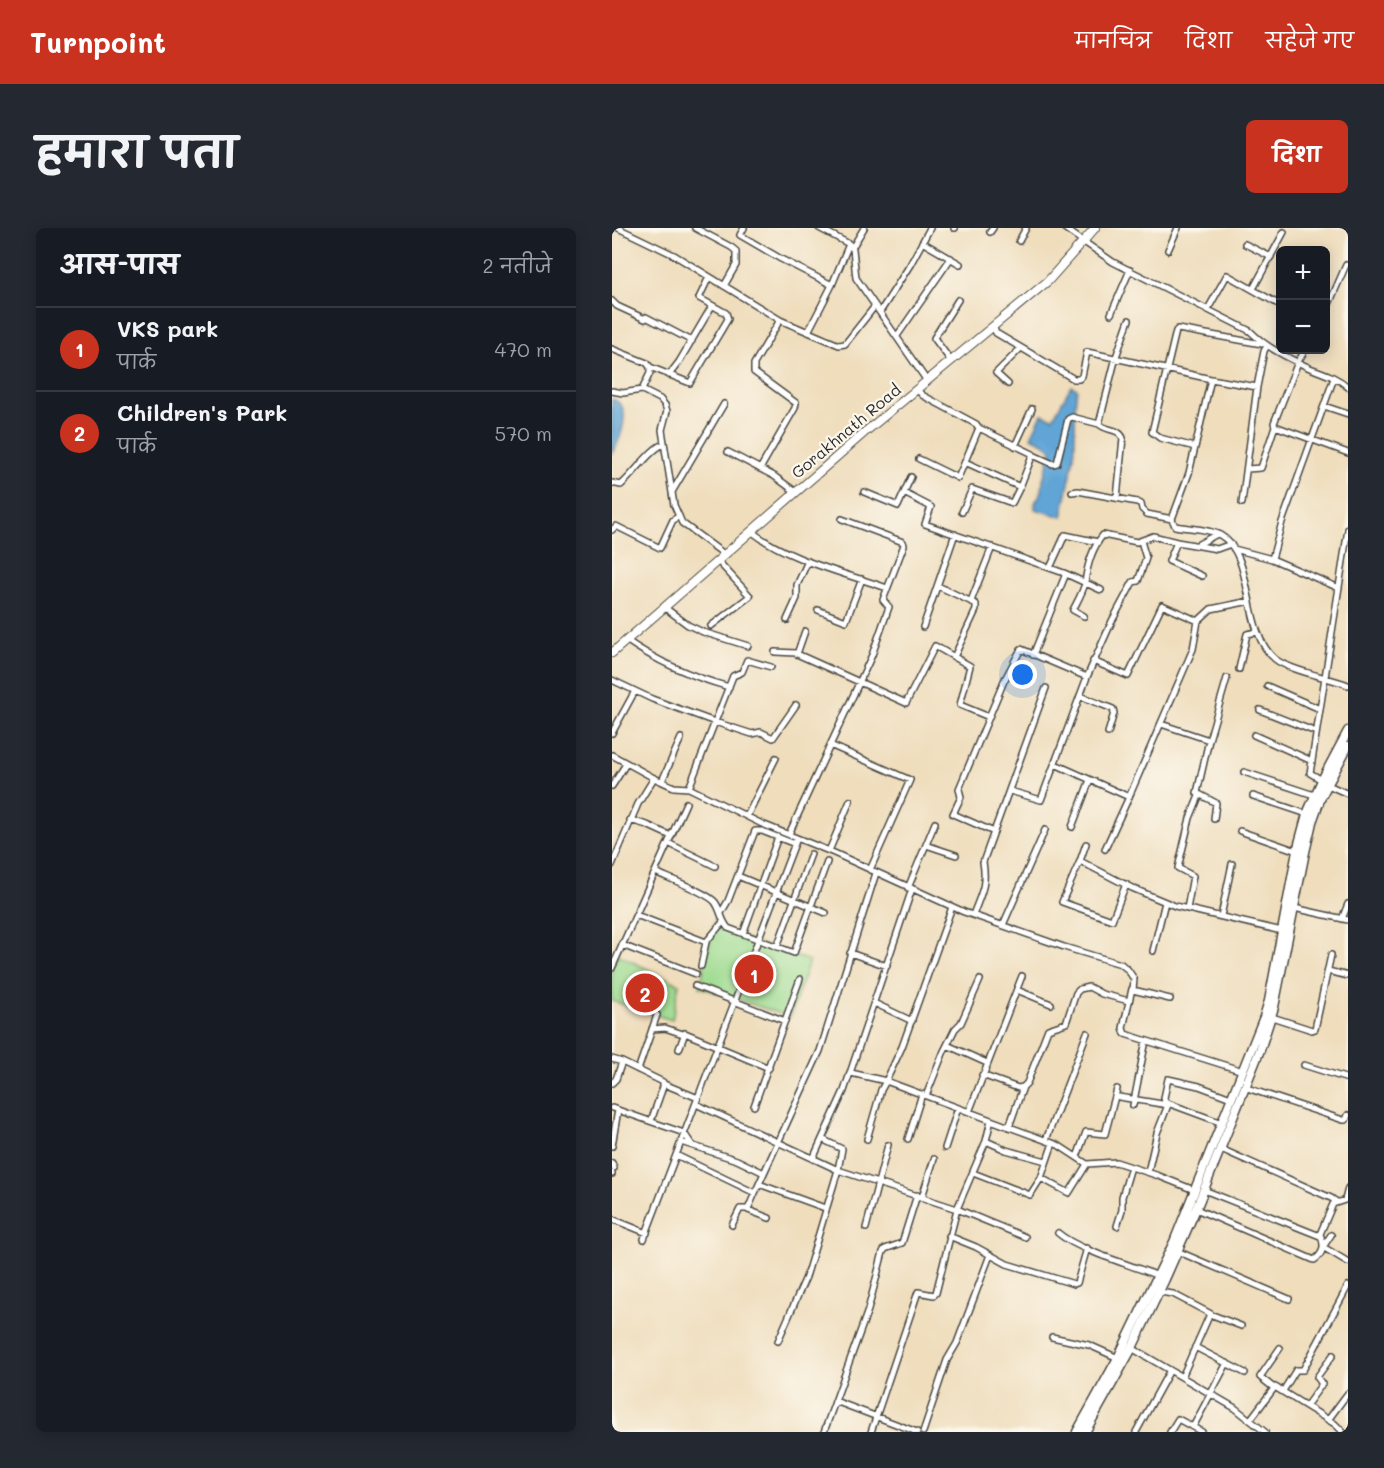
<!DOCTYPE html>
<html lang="hi">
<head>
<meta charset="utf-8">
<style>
	body { margin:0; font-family:Mali,"Playpen Sans Deva",sans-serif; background:#242831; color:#f1f3f6 }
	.controls { position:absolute; right:18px; top:18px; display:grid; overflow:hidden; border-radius:9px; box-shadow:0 3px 15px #0003 }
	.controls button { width:54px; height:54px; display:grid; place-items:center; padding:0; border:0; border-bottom:2px solid #363941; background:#171b24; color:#f1f3f6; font:30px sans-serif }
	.you { position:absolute; left:411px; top:447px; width:21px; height:21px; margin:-15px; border:4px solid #fff; border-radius:50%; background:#1a73e8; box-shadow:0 0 0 9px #1a73e833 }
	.badge { display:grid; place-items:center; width:39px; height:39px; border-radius:50%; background:#c8321e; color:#fff; font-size:20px; font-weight:700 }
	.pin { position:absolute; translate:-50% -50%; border:3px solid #fff; box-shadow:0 2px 6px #0006 }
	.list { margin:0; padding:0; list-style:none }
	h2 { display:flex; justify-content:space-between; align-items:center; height:78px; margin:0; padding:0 24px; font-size:26px }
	h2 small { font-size:20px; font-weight:400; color:#9ea1a6 }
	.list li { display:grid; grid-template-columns:39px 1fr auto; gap:18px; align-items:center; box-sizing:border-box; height:84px; padding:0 24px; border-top:2px solid #363941 }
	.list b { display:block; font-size:22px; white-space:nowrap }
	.list p { margin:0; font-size:20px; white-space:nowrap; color:#9ea1a6 }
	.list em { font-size:20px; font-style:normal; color:#9ea1a6 }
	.map { position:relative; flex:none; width:736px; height:1204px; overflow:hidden; border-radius:9px }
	header { display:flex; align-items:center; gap:36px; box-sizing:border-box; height:84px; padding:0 30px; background:#c8321e; color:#fff }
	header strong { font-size:28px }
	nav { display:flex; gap:33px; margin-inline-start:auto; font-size:21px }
	.intro { display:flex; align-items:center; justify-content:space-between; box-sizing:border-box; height:144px; padding:0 36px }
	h1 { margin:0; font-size:42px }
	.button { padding:15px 27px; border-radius:9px; background:#c8321e; color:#fff; font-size:21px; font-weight:700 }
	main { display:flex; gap:36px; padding:0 36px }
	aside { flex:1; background:#171b24; border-radius:9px; box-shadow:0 3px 15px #0003 }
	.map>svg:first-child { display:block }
</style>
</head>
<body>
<header>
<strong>Turnpoint</strong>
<nav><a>मानचित्र</a><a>दिशा</a><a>सहेजे गए</a></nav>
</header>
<div class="intro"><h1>हमारा पता</h1><a class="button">दिशा</a></div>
<main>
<aside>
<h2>आस-पास<small>2 नतीजे</small></h2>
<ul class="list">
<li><span class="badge">1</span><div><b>VKS park</b><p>पार्क</p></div><em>470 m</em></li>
<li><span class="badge">2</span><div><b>Children's Park</b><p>पार्क</p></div><em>570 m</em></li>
</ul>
</aside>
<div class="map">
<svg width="736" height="1204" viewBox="0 0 736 1204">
	<rect width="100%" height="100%" fill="#fbf7ec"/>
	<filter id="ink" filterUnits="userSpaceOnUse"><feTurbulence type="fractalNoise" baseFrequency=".0167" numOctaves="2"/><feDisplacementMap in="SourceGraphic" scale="12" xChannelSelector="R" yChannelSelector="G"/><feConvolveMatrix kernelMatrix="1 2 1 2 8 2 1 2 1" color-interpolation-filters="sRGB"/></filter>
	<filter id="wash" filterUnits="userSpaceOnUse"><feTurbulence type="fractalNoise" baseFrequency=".008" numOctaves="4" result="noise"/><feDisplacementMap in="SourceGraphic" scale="24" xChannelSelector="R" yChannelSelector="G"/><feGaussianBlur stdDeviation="1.35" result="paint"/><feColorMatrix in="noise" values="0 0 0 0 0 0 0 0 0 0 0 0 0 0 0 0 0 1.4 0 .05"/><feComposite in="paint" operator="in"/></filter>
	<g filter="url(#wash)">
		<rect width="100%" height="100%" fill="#efddbc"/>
		<!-- green -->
		<path fill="#9fdc91" stroke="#65845e" stroke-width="1.5" d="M105,681L109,697L115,704L197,733L178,789L88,759Z
			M6,727L67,756L60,792L0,773V739Z"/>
		<!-- water -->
		<path fill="#60a5d6" stroke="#466880" stroke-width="1.5" d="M459,158L465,161C461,183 465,205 462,228C459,248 454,269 450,289L423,281V275L430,263L431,251L440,222L432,215L419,209L430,186L441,190Z
			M0,171L5,173C7,175 10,178 11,181C15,194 7,215 0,225Z"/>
	</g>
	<g filter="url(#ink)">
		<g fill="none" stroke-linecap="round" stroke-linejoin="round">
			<!-- street casing -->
			<g stroke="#484641" stroke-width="8">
				<path id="street" d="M6,0L62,27L168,92L227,117L233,116L263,78
					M83,0L119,19L124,23V37L112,58
					M132,0L128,7L169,31L220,57L237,16L207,0
					M342,0H343
					M452,0L501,34L638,103C655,120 676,130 698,140C711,145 725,149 736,159
					M378,4L381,0
					M407,13L414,0
					M310,14L348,36
					M237,16L241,21L244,50L315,153
					M633,16L659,29
					M240,20L252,0
					M556,22L566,0
					M641,61L672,4
					M0,73L5,78L33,91
					M596,81L615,47L668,77
					M714,83L734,37
					M268,84L298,37L318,0
					M499,86L518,42
					M34,89L80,113
					M381,98L384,105L462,151H467L470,148L475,124L599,151L577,245L560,291L563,298C578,301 595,300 608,307C644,327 629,403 663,431C676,442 718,450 736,457
					M196,104L220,57
					M285,108L339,30
					M0,121L35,135L38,139V145L30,162L48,171L53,177L55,183L50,202L62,277L70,295L112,326
					M693,122L686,134L662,195L663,198L736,225
					M339,133L322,110L346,72
					M38,139L78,155L116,91L114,85L87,70L97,49
					M57,147L67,134L100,78
					M599,151L645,159
					M396,156L384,145L409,120
					M305,161L310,167L364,196L367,200L346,250L307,231
					M0,163L11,165L30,162
					M712,178L736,186
					M367,200L421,226L408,259
					M403,218L420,181
					M583,219L548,210L540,204L564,103L566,101L650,116
					M116,224L162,248L184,264
					M421,227L441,236L445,235L456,191L460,189L487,196
					M148,241L183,180L184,175L142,144V136L168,92
					M635,241L649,240L663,198
					M0,255L9,257C21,247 40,219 52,216
					M60,264L112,176
					M252,264L286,278L299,249
					M460,264L466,263L525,274L529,276L530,281L535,286L560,291
					M292,265L319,279L313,296L452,345L453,348L421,427
					M505,270L511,210C507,200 494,203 487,196L504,129L517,92
					M630,275L645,159L652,123L655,118
					M350,284L360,261L400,275L408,259L353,234
					M0,302L4,298L48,320L61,292L67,288
					M139,303C174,331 232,345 275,360
					M565,314L557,333L590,348
					M585,317L605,306
					M622,321L660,331L727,360
					M660,331L670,294L722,150
					M438,340L453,307L486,314
					M452,345L489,362
					M326,358L364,376V382L342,429
					M359,373L380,319
					M52,379L76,397L91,404L136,418
					M206,382L234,393L250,351
					M472,388L461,382C465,374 471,364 473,355C475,339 480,320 491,307L525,314L541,308L565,314L605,321L619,316
					M175,392L185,370V357L196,333
					M99,398L138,368L105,332
					M311,399L343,306
					M193,403L185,426L294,475L323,418L358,438L348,477L377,489
					M14,412C44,433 81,449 117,459
					M163,424L184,425
					M481,433L516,448L550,377L586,393
					M627,441L635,406L645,404
					M475,449L500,393L521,354L526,353L534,330L529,313
					M0,452L40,471L103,494L140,506L149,504L161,510L184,477
					M655,458L708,481
					M468,468L501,481L502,485L496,505
					M648,482L704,504
					M549,496L597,512
					M0,505L23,463
					M642,507L700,533
					M218,517L298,552L258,642
					M0,527L42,550L62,559L77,560L150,596L222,625L352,684L452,719L509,736L516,742L522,751L521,762L558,771
					M443,536L517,569L493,621
					M632,544L702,567
					M710,552L698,545L700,533L736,301
					M50,553L69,510
					M716,557L736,566
					M0,558L14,536
					M77,560L121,448L130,444L135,432L159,439
					M641,568L695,586
					M517,569L581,421L586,393L599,381L638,373
					M74,575L43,644C56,650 96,665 103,674C109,682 109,692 116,700L182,725L215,634
					M135,588L164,530
					M602,591L604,575L585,565L597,512L615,450
					M18,592L35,597L59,608
					M460,599L478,552
					M628,603L685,623
					M382,604L341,586L349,569L347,561L392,453L409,421L475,449L429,572L398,563
					M177,606L260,427L277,379L271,372L292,317L291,314L230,291
					M56,615L103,638
					M474,616L468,633L520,660L563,678L670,703
					M314,617L344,627
					M217,623L238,573
					M468,633L450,674L500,692L514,656
					M0,637L26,576L42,550
					M126,648L214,685
					M296,660L323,595
					M682,680L736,692
					M575,681L581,648L566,640L578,590L587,568
					M109,685L116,673L143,603H150L183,616
					M24,687L94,714L111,694
					M361,687C369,665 375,658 371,634L434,460
					M609,688L620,636
					M730,691L736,676
					M391,697L433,602
					M131,706L166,609
					M10,717L84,746
					M165,719L199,626
					M541,723L553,674
					M238,725L275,738
					M89,738L94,714
					M0,740L43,644
					M716,743L736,748
					M83,758L173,793
					M520,761L511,800L513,806L631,843
					M405,762L439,776
					M262,775L300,793
					M660,789L700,802L703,801L719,727
					M40,801L53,800L71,806
					M335,817L375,835
					M67,821L73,805L157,840
					M0,831L10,834
					M692,837L736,851
					M26,842L45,787
					M239,845L274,853L290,819L340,679
					M370,847L406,860L411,859L415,855L436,801L454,795L464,765L468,761L477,759L490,766L517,773
					M0,855L4,851L10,834L51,854V859L39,893
					M52,856L86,870
					M632,859L731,892H734L736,887
					M314,868L332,823L343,801L349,795L368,752
					M507,869L556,877L545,905L536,944
					M84,876L226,942L194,1049L166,1113
					M521,877C526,855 529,835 534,813
					M142,878L188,751
					M0,880L72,905L80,917
					M357,884L410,748
					M379,892L374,913L345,981L413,1009
					M610,895L553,874L552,870L556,851L587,858L619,870
					M397,899L411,859
					M255,911L269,862L274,853L446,917L475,936L504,934L547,948L582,962
					M296,911L310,866
					M434,912L475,805
					M374,913L394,922L434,933
					M69,914L125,932L152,945L208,823L264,645
					M441,915L429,950L457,965L475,936
					M0,918L6,882
					M333,920L346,880
					M609,921L719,970L725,974
					M64,927L143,965L152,945
					M465,929L474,904L493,906L505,861
					M201,931L210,911
					M0,935L2,940
					M361,945L418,967L429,950
					M0,946V945
					M147,956L213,980
					M592,962L708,1008
					M310,969L322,931
					M584,981L702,1032C712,1026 713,1016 708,1006L721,976L733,972L736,960
					M136,982L157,990
					M0,991L35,1005
					M120,997L128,981H136L143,965
					M505,998L510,982V969L519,939
					M254,1000L276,917
					M446,1005C467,1023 518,1036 546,1048
					M337,1008L364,1019L395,1036L462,1056L465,1055L475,1020
					M32,1011L185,610
					M713,1016L719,1007
					M711,1019L736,1034
					M565,1023L677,1071
					M547,1064L561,1066L599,1086
					M440,1109L477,1117L506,1130
					M518,1119L623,1180L653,1204
					M583,1119L633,1145
					M570,1149L598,1086L629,1098
					M662,1160L648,1149L668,1120
					M671,1163L684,1142H691L736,1058
					M223,1173L305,1204
					M694,1178L710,1156L705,1149L721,1127
					M638,1192L663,1159L723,1196L731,1204
					M716,1192L736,1165
					M581,1199L615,1135
					M212,1204L256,1082L271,1024L273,1021L290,1015L305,967
					M259,1204L306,1064L322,1067L324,1065L345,981L226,942L230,921L210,911L232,863L300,661
					M311,1204L335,1132L345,1115L378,1027
					M524,1204L558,1142
					M558,1204L566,1191L590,1204"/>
			</g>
			<!-- secondary casing -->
			<g stroke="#484641" stroke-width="10">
				<path id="secondary" d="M0,425L253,204L436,53L483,0"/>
			</g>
			<!-- primary casing -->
			<g stroke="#484641" stroke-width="11">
				<path id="primary" d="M465,1204L506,1130L562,1014L652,789L657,773L685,623L695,586L710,552L736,503
					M473,1204L520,1120L553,1051L587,974L648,822L662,779L693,624L700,594L709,569L736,518"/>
			</g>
			<!-- street -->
			<use href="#street" stroke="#fff" stroke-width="5"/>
			<!-- secondary -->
			<use href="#secondary" stroke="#fff" stroke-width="8"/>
			<!-- primary -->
			<use href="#primary" stroke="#fff" stroke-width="8"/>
		</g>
	</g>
	<g text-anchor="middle" stroke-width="4.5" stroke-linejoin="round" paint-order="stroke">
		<!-- street labels -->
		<g font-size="16" fill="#2b2b2b" stroke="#fbf7ec">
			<text transform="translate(234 203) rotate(-40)" y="6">Gorakhnath Road</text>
		</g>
	</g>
</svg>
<div class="controls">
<button>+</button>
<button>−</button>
</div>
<div class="you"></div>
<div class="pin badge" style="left:142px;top:746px">1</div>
<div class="pin badge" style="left:33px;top:765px">2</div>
</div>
</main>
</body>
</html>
